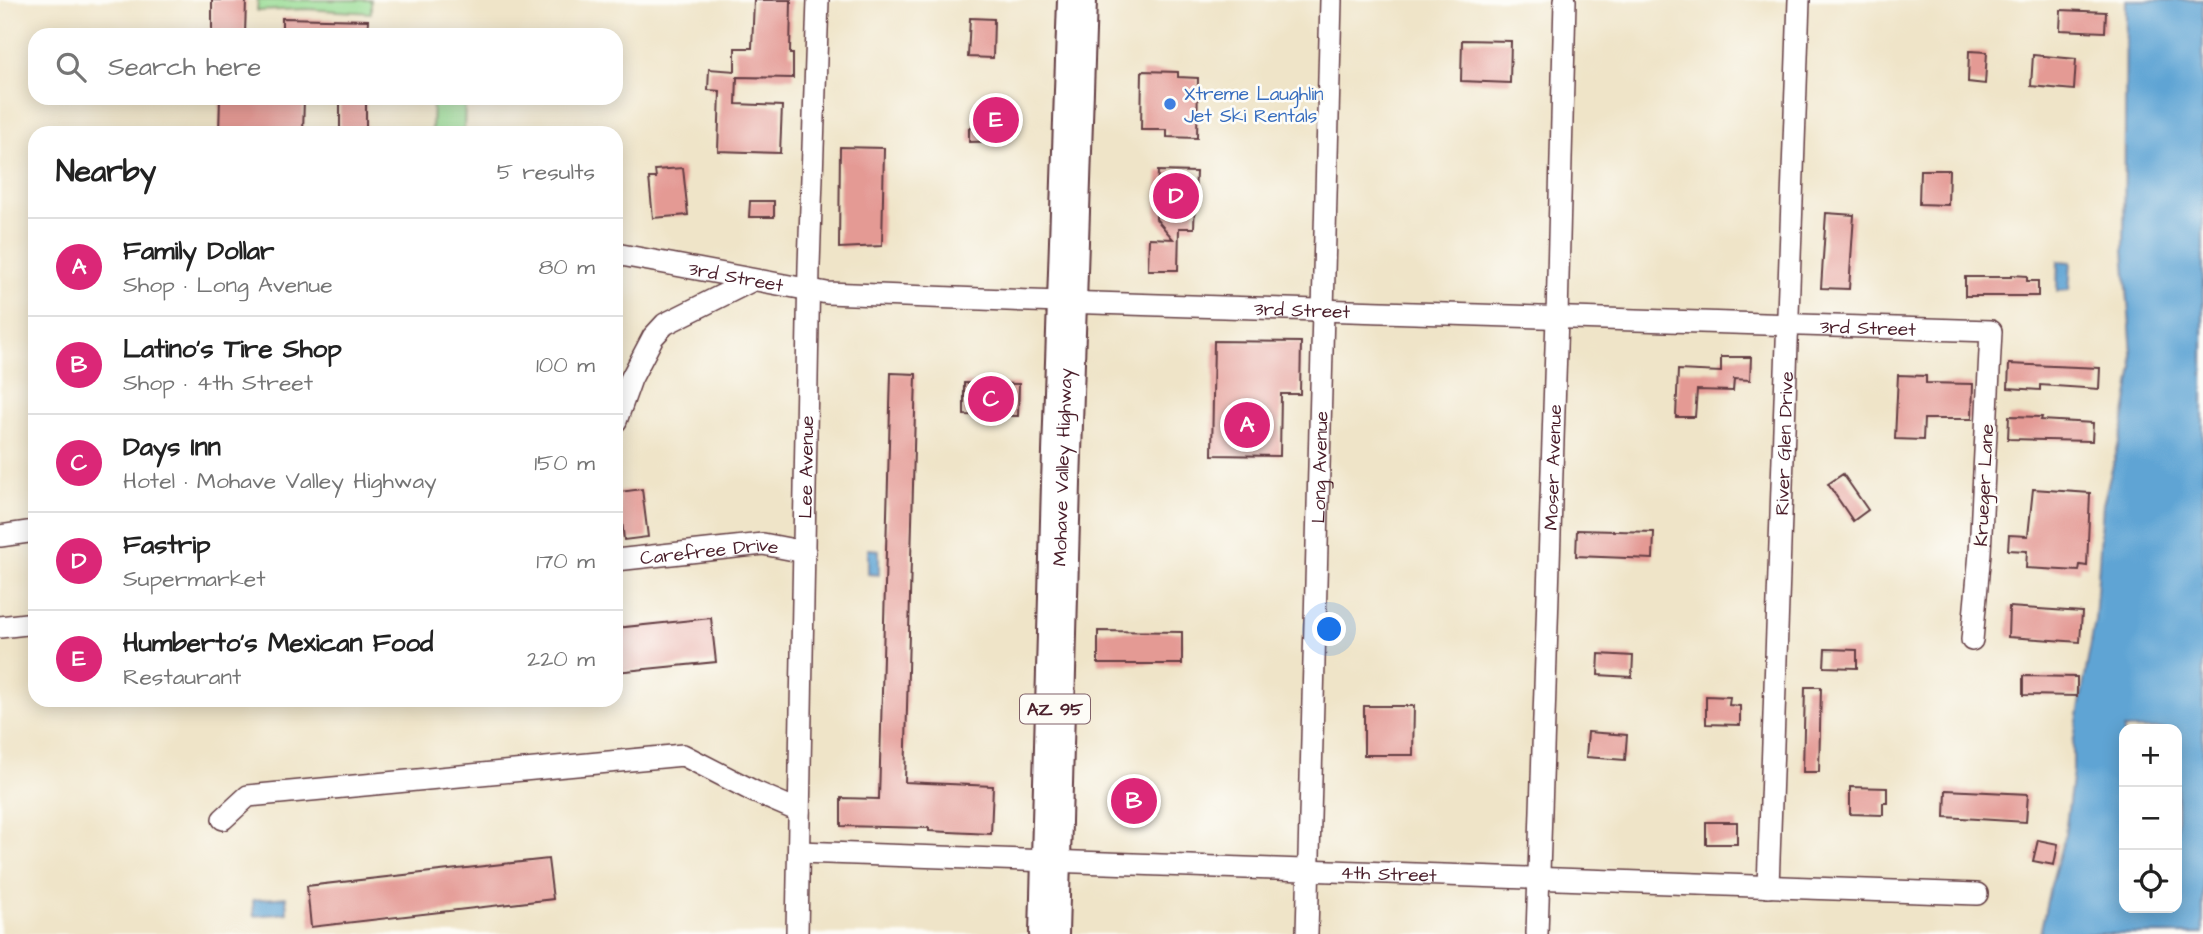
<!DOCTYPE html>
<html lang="en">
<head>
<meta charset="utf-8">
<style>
	body { margin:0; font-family:"Architects Daughter",sans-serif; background:#f6f6f6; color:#222 }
	.controls { position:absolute; right:21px; bottom:21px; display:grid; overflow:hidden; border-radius:14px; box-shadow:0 4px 18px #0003 }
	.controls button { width:63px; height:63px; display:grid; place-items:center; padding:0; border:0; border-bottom:2px solid #e0e0e0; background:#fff; color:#222; font:35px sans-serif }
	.you { position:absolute; left:1330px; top:630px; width:24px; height:24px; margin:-18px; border:5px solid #fff; border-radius:50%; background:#1a73e8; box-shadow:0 0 0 10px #1a73e833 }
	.badge { display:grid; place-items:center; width:46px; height:46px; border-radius:50%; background:#db2777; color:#fff; font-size:23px; font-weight:700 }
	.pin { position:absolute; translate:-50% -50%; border:4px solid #fff; box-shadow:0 2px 7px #0006 }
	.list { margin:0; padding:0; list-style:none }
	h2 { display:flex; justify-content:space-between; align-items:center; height:91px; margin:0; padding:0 28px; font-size:30px }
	h2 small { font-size:23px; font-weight:400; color:#767676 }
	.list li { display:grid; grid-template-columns:46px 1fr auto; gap:21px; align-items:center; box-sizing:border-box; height:98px; padding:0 28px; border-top:2px solid #e0e0e0 }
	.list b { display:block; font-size:26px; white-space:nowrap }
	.list p { margin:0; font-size:23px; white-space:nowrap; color:#767676 }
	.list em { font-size:23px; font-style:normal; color:#767676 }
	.icon { flex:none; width:38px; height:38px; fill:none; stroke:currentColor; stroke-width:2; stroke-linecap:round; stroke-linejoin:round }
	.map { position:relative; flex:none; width:2203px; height:934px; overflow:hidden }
	.search { position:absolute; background:#fff; box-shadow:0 4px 18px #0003; left:28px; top:28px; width:595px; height:77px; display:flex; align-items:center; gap:18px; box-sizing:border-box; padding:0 24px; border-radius:21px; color:#767676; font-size:26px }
	.panel { position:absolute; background:#fff; box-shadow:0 4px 18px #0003; left:28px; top:126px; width:595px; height:581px; border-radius:21px }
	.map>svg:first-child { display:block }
</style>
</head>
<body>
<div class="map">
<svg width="2203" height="934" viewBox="0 0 2203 934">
	<rect width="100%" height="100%" fill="#fdfcf7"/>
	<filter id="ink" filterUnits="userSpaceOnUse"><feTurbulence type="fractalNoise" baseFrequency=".0143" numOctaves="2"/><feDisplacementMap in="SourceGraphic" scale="14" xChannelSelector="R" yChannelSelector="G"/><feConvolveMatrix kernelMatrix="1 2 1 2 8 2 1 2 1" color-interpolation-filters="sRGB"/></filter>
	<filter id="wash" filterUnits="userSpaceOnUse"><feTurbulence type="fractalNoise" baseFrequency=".00686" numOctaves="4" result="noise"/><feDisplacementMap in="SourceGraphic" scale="28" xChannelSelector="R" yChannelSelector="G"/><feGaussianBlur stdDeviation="1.57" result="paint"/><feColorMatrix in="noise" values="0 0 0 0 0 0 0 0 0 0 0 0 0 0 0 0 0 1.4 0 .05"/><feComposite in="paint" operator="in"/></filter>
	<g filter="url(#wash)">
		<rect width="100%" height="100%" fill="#efe4c8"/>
		<!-- green -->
		<path fill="#99dc94" stroke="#727e60" stroke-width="2" d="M258,0H371V13L306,9L257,11Z
			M433,98H465L464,133H432Z"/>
		<!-- water -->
		<path fill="#5fa4d4" stroke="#546280" stroke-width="2" fill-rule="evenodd" d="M2126,0H2203V934H2040L2048,896L2065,834L2073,771V744L2095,620L2103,504L2123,427L2133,367L2124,249ZM2177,729V908H2124V729Z
			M2058,261L2071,262L2069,290L2057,291Z
			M868,549L879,550V575L868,574Z
			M286,897L287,913L254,916L253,900Z"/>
		<g id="blocks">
			<!-- building -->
			<path fill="#e49a94" d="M212,0H246L245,35H212Z
				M754,0H791L790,54H793V78L737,77L736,104L782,106L780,153L718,151L720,91L708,90L709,69L735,71V48H752Z
				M2061,10L2106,12L2105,32L2060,30Z
				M282,18L368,20L367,35H282Z
				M970,18L994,19L993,58L968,57Z
				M1462,40L1511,41L1510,83L1461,81Z
				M1969,51L1987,52L1985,84L1968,82Z
				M2033,55L2076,59L2074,90L2031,86Z
				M1142,71L1178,72V77L1198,78L1197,138L1167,137V130H1141Z
				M220,98H304L303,133H219Z
				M340,98H366V133H340Z
				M981,112H1010V141L969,142V128H981Z
				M840,147L884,148L882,246L839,248Z
				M683,168L688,215L653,218L649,178H656L655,170Z
				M1920,170H1949L1948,205L1919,204Z
				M1158,171L1196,172L1194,228H1179L1178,270H1148L1149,238L1173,239L1156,219Z
				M750,201H774V217H749Z
				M1826,213L1854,215L1849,289L1821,288Z
				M2011,275L2027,276V281H2038V296H1965V277H2011Z
				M1214,341L1301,342L1300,394H1281L1280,456L1212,455Z
				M1721,357H1751L1750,380L1734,379L1733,391L1697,390L1695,417H1676L1678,370L1721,372Z
				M2009,364L2100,368L2099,389L2040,385V390L2008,388Z
				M891,373L916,374L905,782L993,786L991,834L929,831V828L841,826V798L879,799Z
				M1898,375L1926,376V383L1973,384L1972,419H1924L1923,440L1895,439Z
				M964,383L1019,384L1018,416L964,415Z
				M2009,416L2042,417L2041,420L2093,423L2092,441L2008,439Z
				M1843,474L1868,510L1853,521L1828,484Z
				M642,489L648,537L624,540L619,492Z
				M2033,489L2090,493L2087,566L2080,565L2079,571L2026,568L2027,551L2008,550L2009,535L2028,536Z
				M1577,530L1654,532L1653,559L1576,556Z
				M2009,607L2082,612L2080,642L2008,637Z
				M711,618L716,662L616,672V628Z
				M1098,631L1182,632V664H1098Z
				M1825,649L1857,650V668L1824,667Z
				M1599,654L1633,656L1632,677L1598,675Z
				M2023,676L2077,677V696L2023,695Z
				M1805,687H1821L1819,772H1803Z
				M1706,696L1730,697L1729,705L1740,706V725L1706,724Z
				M1364,706H1414L1413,755H1364Z
				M1588,732L1627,735L1625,760L1586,757Z
				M1122,781H1146V821H1122Z
				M1850,787L1887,788V803H1883V815L1850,814Z
				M1946,790L2028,794L2026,822L1945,817Z
				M1706,822H1737V844H1706Z
				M2038,840L2058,844L2054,865L2033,861Z
				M548,859L553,899L311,927L307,886Z"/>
		</g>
	</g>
	<g filter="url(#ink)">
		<use href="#blocks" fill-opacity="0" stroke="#633d43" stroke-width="2"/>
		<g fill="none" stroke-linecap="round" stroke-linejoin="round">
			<!-- street casing -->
			<g stroke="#633d43" stroke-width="24">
				<g id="street">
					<path id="s1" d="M616,254L827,293L1030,301L1991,331L1980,553L1972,640"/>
					<path d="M616,421L631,379L653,337L665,324L751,281"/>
					<path d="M0,536L35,531"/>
					<path id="s2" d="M616,560L763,544L805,552"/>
					<path d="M0,627L35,623"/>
					<path d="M223,819L248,796L683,755L755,792L799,811"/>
					<path id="s3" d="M799,852L1977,894"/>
					<path id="s4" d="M1768,887L1799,0"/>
					<path id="s5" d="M797,934L809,266L818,0"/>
					<path id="s6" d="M1307,934L1331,0"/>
					<path id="s7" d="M1537,934L1557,317L1565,0"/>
				</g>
			</g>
			<!-- highway casing -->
			<g stroke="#633d43" stroke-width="42">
				<g id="highway">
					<path id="s8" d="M1049,934L1061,483L1077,0"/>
				</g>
			</g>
			<!-- street -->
			<use href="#street" stroke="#fff" stroke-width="21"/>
			<!-- highway -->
			<use href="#highway" stroke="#fff" stroke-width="38"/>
		</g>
	</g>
	<!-- markers -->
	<circle fill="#3f7fe0" stroke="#fdfcf7" stroke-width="2.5" cx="1170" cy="104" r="7"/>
	<g text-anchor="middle" stroke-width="5" stroke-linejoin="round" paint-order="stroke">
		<!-- shield labels -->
		<rect fill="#fdfcf7" stroke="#806168" stroke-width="2" x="1020" y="694.5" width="70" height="29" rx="5"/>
		<g font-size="18" font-weight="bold" fill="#4a1f2b">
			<text x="1055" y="715">AZ 95</text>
		</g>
		<!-- shop labels -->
		<g font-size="19" fill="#366cbe" stroke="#fdfcf7" text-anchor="start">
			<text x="1184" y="100">Xtreme Laughlin<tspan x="1184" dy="22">Jet Ski Rentals</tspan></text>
		</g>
		<!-- street labels -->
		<g font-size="19" fill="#4a1f2b" stroke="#fdfcf7">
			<text dy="7" stroke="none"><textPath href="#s1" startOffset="122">3rd Street</textPath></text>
			<text dy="7" stroke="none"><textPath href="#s1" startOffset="690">3rd Street</textPath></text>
			<text dy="7" stroke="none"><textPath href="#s1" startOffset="1256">3rd Street</textPath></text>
			<text dy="7" stroke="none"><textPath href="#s4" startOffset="444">River Glen Drive</textPath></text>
			<text dy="7" stroke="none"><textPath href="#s5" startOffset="467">Lee Avenue</textPath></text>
			<text dy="7" stroke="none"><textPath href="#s8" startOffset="467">Mohave Valley Highway</textPath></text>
			<text dy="7" stroke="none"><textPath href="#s6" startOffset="467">Long Avenue</textPath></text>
			<text dy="7" stroke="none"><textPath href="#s7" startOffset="467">Moser Avenue</textPath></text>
			<text transform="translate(1983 485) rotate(-87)" y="7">Krueger Lane</text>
			<text dy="7" stroke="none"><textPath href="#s2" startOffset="94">Carefree Drive</textPath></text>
			<text dy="7" stroke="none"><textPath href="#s3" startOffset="590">4th Street</textPath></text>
		</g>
	</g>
</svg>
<div class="controls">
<button>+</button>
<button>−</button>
<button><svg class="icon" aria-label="locate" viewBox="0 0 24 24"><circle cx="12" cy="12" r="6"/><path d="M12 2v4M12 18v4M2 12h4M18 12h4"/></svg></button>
</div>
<div class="you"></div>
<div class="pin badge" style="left:1247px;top:425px">A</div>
<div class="pin badge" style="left:1134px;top:801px">B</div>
<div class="pin badge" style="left:991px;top:399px">C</div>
<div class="pin badge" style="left:1176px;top:196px">D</div>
<div class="pin badge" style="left:996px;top:120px">E</div>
<div class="search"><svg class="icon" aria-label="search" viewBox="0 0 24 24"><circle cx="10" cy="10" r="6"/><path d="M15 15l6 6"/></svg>Search here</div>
<section class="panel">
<h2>Nearby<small>5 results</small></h2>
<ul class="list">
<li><span class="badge">A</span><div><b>Family Dollar</b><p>Shop · Long Avenue</p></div><em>80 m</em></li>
<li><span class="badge">B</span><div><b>Latino's Tire Shop</b><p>Shop · 4th Street</p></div><em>100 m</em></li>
<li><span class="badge">C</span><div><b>Days Inn</b><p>Hotel · Mohave Valley Highway</p></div><em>150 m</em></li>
<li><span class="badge">D</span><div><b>Fastrip</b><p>Supermarket</p></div><em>170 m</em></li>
<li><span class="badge">E</span><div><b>Humberto's Mexican Food</b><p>Restaurant</p></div><em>220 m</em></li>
</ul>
</section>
</div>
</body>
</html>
